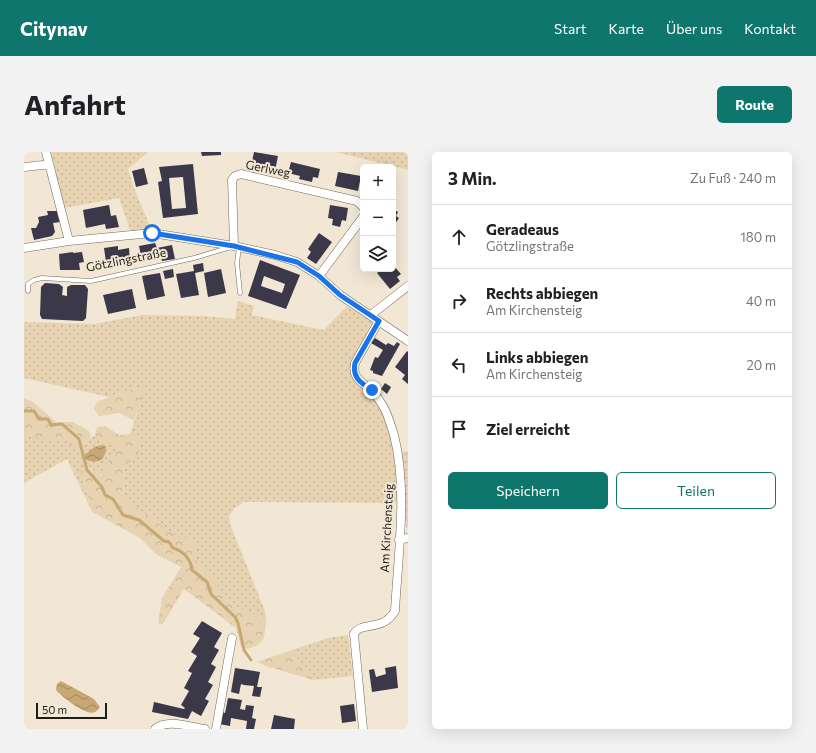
<!DOCTYPE html>
<html lang="de">
<head>
<meta charset="utf-8">
<style>
	body { margin:0; font-family:Commissioner,sans-serif; background:#f2f2f2; color:#202124 }
	.controls { position:absolute; right:12px; top:12px; display:grid; overflow:hidden; border-radius:6px; box-shadow:0 4px 16px #0002 }
	.controls button { width:36px; height:36px; display:grid; place-items:center; padding:0; border:0; border-bottom:1px solid #e0e0e0; background:#fff; color:#202124; font:20px sans-serif }
	.scale { position:absolute; left:12px; bottom:10px; width:71px; box-sizing:border-box; padding-left:4px; border:2px solid #201c16; border-top:0; font-size:11px; line-height:14px; white-space:nowrap; color:#201c16; -webkit-text-stroke:3px #f2e7d5; paint-order:stroke }
	.stop { position:absolute; width:12px; height:12px; margin:-9px; border:3px solid #1a73e8; border-radius:50%; background:#fff }
	.stop.end { background:#1a73e8; border-color:#fff; box-shadow:0 1px 4px #0008 }
	.list { margin:0; padding:0; list-style:none }
	h2 { display:flex; justify-content:space-between; align-items:center; height:52px; margin:0; padding:0 16px; font-size:17px }
	h2 small { font-size:13px; font-weight:400; color:#757577 }
	.list li { display:grid; grid-template-columns:26px 1fr auto; gap:12px; align-items:center; box-sizing:border-box; height:64px; padding:0 16px; border-top:1px solid #e0e0e0 }
	.list b { display:block; font-size:15px; white-space:nowrap }
	.list p { margin:0; font-size:13px; white-space:nowrap; color:#757577 }
	.list em { font-size:13px; font-style:normal; color:#757577 }
	.actions { display:flex; gap:8px; padding:12px 16px }
	.actions a { flex:1; padding:9px 0; border:1px solid #0f766e; border-radius:6px; text-align:center; font-size:14px; color:#0f766e }
	.actions .main { background:#0f766e; color:#fff }
	.icon { flex:none; width:22px; height:22px; fill:none; stroke:currentColor; stroke-width:2; stroke-linecap:round; stroke-linejoin:round }
	.map { position:relative; flex:none; width:384px; height:577px; overflow:hidden; border-radius:6px }
	header { display:flex; align-items:center; gap:24px; box-sizing:border-box; height:56px; padding:0 20px; background:#0f766e; color:#fff }
	header strong { font-size:19px }
	nav { display:flex; gap:22px; margin-inline-start:auto; font-size:14px }
	.intro { display:flex; align-items:center; justify-content:space-between; box-sizing:border-box; height:96px; padding:0 24px }
	h1 { margin:0; font-size:28px }
	.button { padding:10px 18px; border-radius:6px; background:#0f766e; color:#fff; font-size:14px; font-weight:700 }
	main { display:flex; gap:24px; padding:0 24px }
	aside { flex:1; background:#fff; border-radius:6px; box-shadow:0 4px 16px #0002 }
	.map>svg:first-child { display:block }
</style>
</head>
<body>
<header>
<strong>Citynav</strong>
<nav><a>Start</a><a>Karte</a><a>Über uns</a><a>Kontakt</a></nav>
</header>
<div class="intro"><h1>Anfahrt</h1><a class="button">Route</a></div>
<main>
<div class="map">
<svg width="384" height="577" viewBox="0 0 384 577">
	<defs>
		<pattern id="grass-dots" width="8" height="8" patternUnits="userSpaceOnUse"><rect width="8" height="8" fill="#e7d2b1"/><path d="M2 2h.1M6 6h.1" fill="none" stroke="#c6b498" stroke-width="1.8" stroke-linecap="round"/></pattern>
		<pattern id="forest-crowns" width="20" height="18" patternUnits="userSpaceOnUse"><rect width="20" height="18" fill="#e7d2b1"/><path d="M2 6a3 3 0 1 1 6 0M12 15a3 3 0 1 1 6 0" fill="none" stroke="#c6b498"/></pattern>
		<pattern id="water-waves" width="16" height="10" patternUnits="userSpaceOnUse"><rect width="16" height="10" fill="#c7a874"/><path d="M0 5q4-4 8 0t8 0" fill="none" stroke="#a1885e"/></pattern>
	</defs>
	<rect width="100%" height="100%" fill="#f2e7d5"/>
	<!-- grass -->
	<path fill="url(#grass-dots)" d="M27,0H124L104,17L110,36L127,77L106,78L95,46L40,56Z
		M312,0H384V18Z
		M214,149L230,154L228,163L300,178L323,154L355,174L333,212V219L353,239L371,269L378,300L384,299V377L382,374L381,351L220,350L211,356L205,364L206,372L241,459L242,470L230,462L212,456L155,387L99,346L101,313L116,288L106,282L117,250L112,235L85,245L0,226V170L70,172L118,163L179,164L211,167Z
		M71,283L80,290L93,293L94,298L81,313L79,324L61,314L57,319L68,360L43,307L0,331V284L62,290Z
		M324,483L329,524L289,528L268,498L304,486Z"/>
	<!-- forest -->
	<path fill="url(#forest-crowns)" d="M112,235L119,236L117,250L110,268L95,261L75,264L70,257L73,250Z
		M0,246L9,250L32,270H49L65,279L67,285L61,294L53,300L44,289L0,284Z
		M81,274L95,283L106,282L116,288L115,304L101,313L99,346L155,386H165L173,396L170,405L212,456L230,462L242,470C240,487 241,492 223,497L217,495L212,476L160,437L138,473L134,471L138,446L157,415L132,402L116,386L68,360L57,319L60,314L78,324L81,313L94,298L93,293L80,290L71,283L73,275Z
		M268,498L289,528L242,514L233,510Z"/>
	<!-- water -->
	<path fill="url(#water-waves)" d="M79,293L82,295C82,310 71,313 59,306C65,298 70,294 79,293Z
		M37,529L70,547L76,555C74,557 73,559 71,560C63,565 37,544 32,538L33,532Z"/>
	<g fill="none" stroke-linecap="round" stroke-linejoin="round">
		<!-- stream -->
		<path stroke="#c7a874" stroke-width="3" d="M0,259H10L15,267H24L27,273L38,272L55,287L63,318L78,335L81,343L89,347L99,363L115,368L140,389L145,390L149,396C159,399 167,407 168,418L183,430L187,442L211,465L214,471L220,498L227,508"/>
	</g>
	<!-- building -->
	<path fill="#3b3949" fill-rule="evenodd" d="M177,0H197V3L178,4Z
		M230,0L254,4L251,19L227,14Z
		M267,10L296,17L294,26L289,25L288,30L275,27L276,24L264,21Z
		M169,12L174,62L139,66L134,30L138,29L135,15ZM159,25L162,56L148,57L145,26Z
		M120,16L124,32L112,35L108,19Z
		M314,20L337,24L334,39L311,34Z
		M85,53L87,64L92,63L95,75L82,77L81,72L62,76L59,58Z
		M306,53L324,56L322,69L318,68L316,75L308,73L309,67L304,66Z
		M369,57L374,60L372,64L375,66L369,75Z
		M23,59H33L36,70L29,71L31,80L28,84L10,88L7,76H12L15,70L14,65L24,63Z
		M295,81L308,90L292,112L283,106L287,100L284,97Z
		M131,91L133,96L148,93L151,107L138,109L137,105L118,109L115,94Z
		M94,94V98L105,96L106,111L94,114L93,108L82,110L80,96Z
		M49,100V101L58,100L60,110L55,111L56,118H36L35,102Z
		M236,108L276,123L262,157L224,144ZM240,124L261,132L258,141L237,134Z
		M179,111L180,119L171,121L175,143L157,146L152,122L170,119L169,113Z
		M369,113L377,122L373,125L376,129L366,137L353,121L358,117H369Z
		M149,117L150,125L141,127L139,119Z
		M197,117L202,141L184,145L180,121Z
		M136,121L141,144L123,148L118,124Z
		M21,131L35,132L39,135L38,143L43,144V135L47,133H61L64,137L62,166L59,169L18,167L16,163L17,135Z
		M108,137L112,156L84,162L79,143Z
		M351,186L362,193L364,191L370,194L373,190L376,192L358,224L349,221V219L346,218L351,205L354,206L359,198L347,191Z
		M383,199L384,200V232L378,227L381,223L371,215Z
		M361,231L367,235L363,242L357,237Z
		M178,469L198,481L190,495L195,498L187,512L192,515L184,530L189,533L181,547L185,549L177,564L168,559L164,567L128,560L130,550L160,557L161,556L157,553L165,539L160,536L168,521L164,519L173,504L167,500L176,486L169,482Z
		M372,514L374,536L348,540L345,518L350,517L352,525L362,522L361,516Z
		M211,516L236,520L233,535H238L236,545L228,544L230,534L220,533L217,532L215,542L207,540Z
		M204,546L218,548L216,557L221,558L222,553L230,554L228,566L232,567L230,577H222L223,569L207,566L206,574L195,572L198,560L201,561Z
		M330,552L332,569L318,571L316,554Z
		M250,563L271,567L270,577H247Z"/>
	<g fill="none" stroke-linecap="round" stroke-linejoin="round">
		<!-- lane casing -->
		<g stroke="#726959" stroke-width="5">
			<path id="lane" d="M215,95L213,111L216,141
				M4,139V132L10,128L18,126L67,129L170,106L207,95"/>
		</g>
		<!-- street casing -->
		<g stroke="#726959" stroke-width="9">
			<path id="street" d="M22,0L45,89
				M0,15L19,13L25,14
				M210,94L208,28L211,24L217,22L333,49L339,55
				M0,96L45,89L128,81L210,94L251,103L273,110L295,124L316,143L384,189
				M295,124L339,65
				M347,163L384,134
				M375,388L384,386
				M131,577C144,566 166,575 181,577
				M192,577L208,486
				M339,577L330,482C336,469 359,480 371,459C374,403 384,337 370,283C367,274 364,262 359,254C356,249 351,241 346,237C336,229 328,225 331,211L355,169"/>
		</g>
		<!-- lane -->
		<use href="#lane" stroke="#fff" stroke-width="4"/>
		<!-- street -->
		<use href="#street" stroke="#fff" stroke-width="8"/>
	</g>
	<g fill="none" stroke-linecap="round" stroke-linejoin="round">
		<!-- route -->
		<path stroke="#1a73e8" stroke-width="5" d="M128,81L210,94L273,110L295,124L316,143L355,169L331,211C328,226 337,231 348,238"/>
	</g>
	<g text-anchor="middle" stroke-width="4" stroke-linejoin="round" paint-order="stroke">
		<!-- street labels -->
		<g font-size="12" fill="#201c16" stroke="#f2e7d5">
			<text transform="translate(244 17) rotate(11)" y="4">Gerlweg</text>
			<text transform="translate(102 108) rotate(-11)" y="4">Götzlingstraße</text>
			<text transform="translate(363 376) rotate(-87)" y="4">Am Kirchensteig</text>
		</g>
	</g>
</svg>
<div class="controls">
<button>+</button>
<button>−</button>
<button><svg class="icon" aria-label="layers" viewBox="0 0 24 24"><path d="M12 4l9 5-9 5-9-5zM3 14l9 5 9-5"/></svg></button>
</div>
<div class="scale">50 m</div>
<div class="stop" style="left:128px;top:81px"></div>
<div class="stop end" style="left:348px;top:238px"></div>
</div>
<aside>
<h2>3 Min.<small>Zu Fuß · 240 m</small></h2>
<ul class="list">
<li><svg class="icon" aria-label="ahead" viewBox="0 0 24 24"><path d="M12 20V5M6 11l6-6 6 6"/></svg><div><b>Geradeaus</b><p>Götzlingstraße</p></div><em>180 m</em></li>
<li><svg class="icon" aria-label="right" viewBox="0 0 24 24"><path d="M7 20v-9h11M14 6l5 5-5 5"/></svg><div><b>Rechts abbiegen</b><p>Am Kirchensteig</p></div><em>40 m</em></li>
<li><svg class="icon" aria-label="left" viewBox="0 0 24 24"><path d="M17 20v-9H6M10 6l-5 5 5 5"/></svg><div><b>Links abbiegen</b><p>Am Kirchensteig</p></div><em>20 m</em></li>
<li><svg class="icon" aria-label="arrive" viewBox="0 0 24 24"><path d="M6 21V4h12l-3 4 3 4H6"/></svg><div><b>Ziel erreicht</b></div></li>
</ul>
<div class="actions"><a class="main">Speichern</a><a>Teilen</a></div>
</aside>
</main>
</body>
</html>
